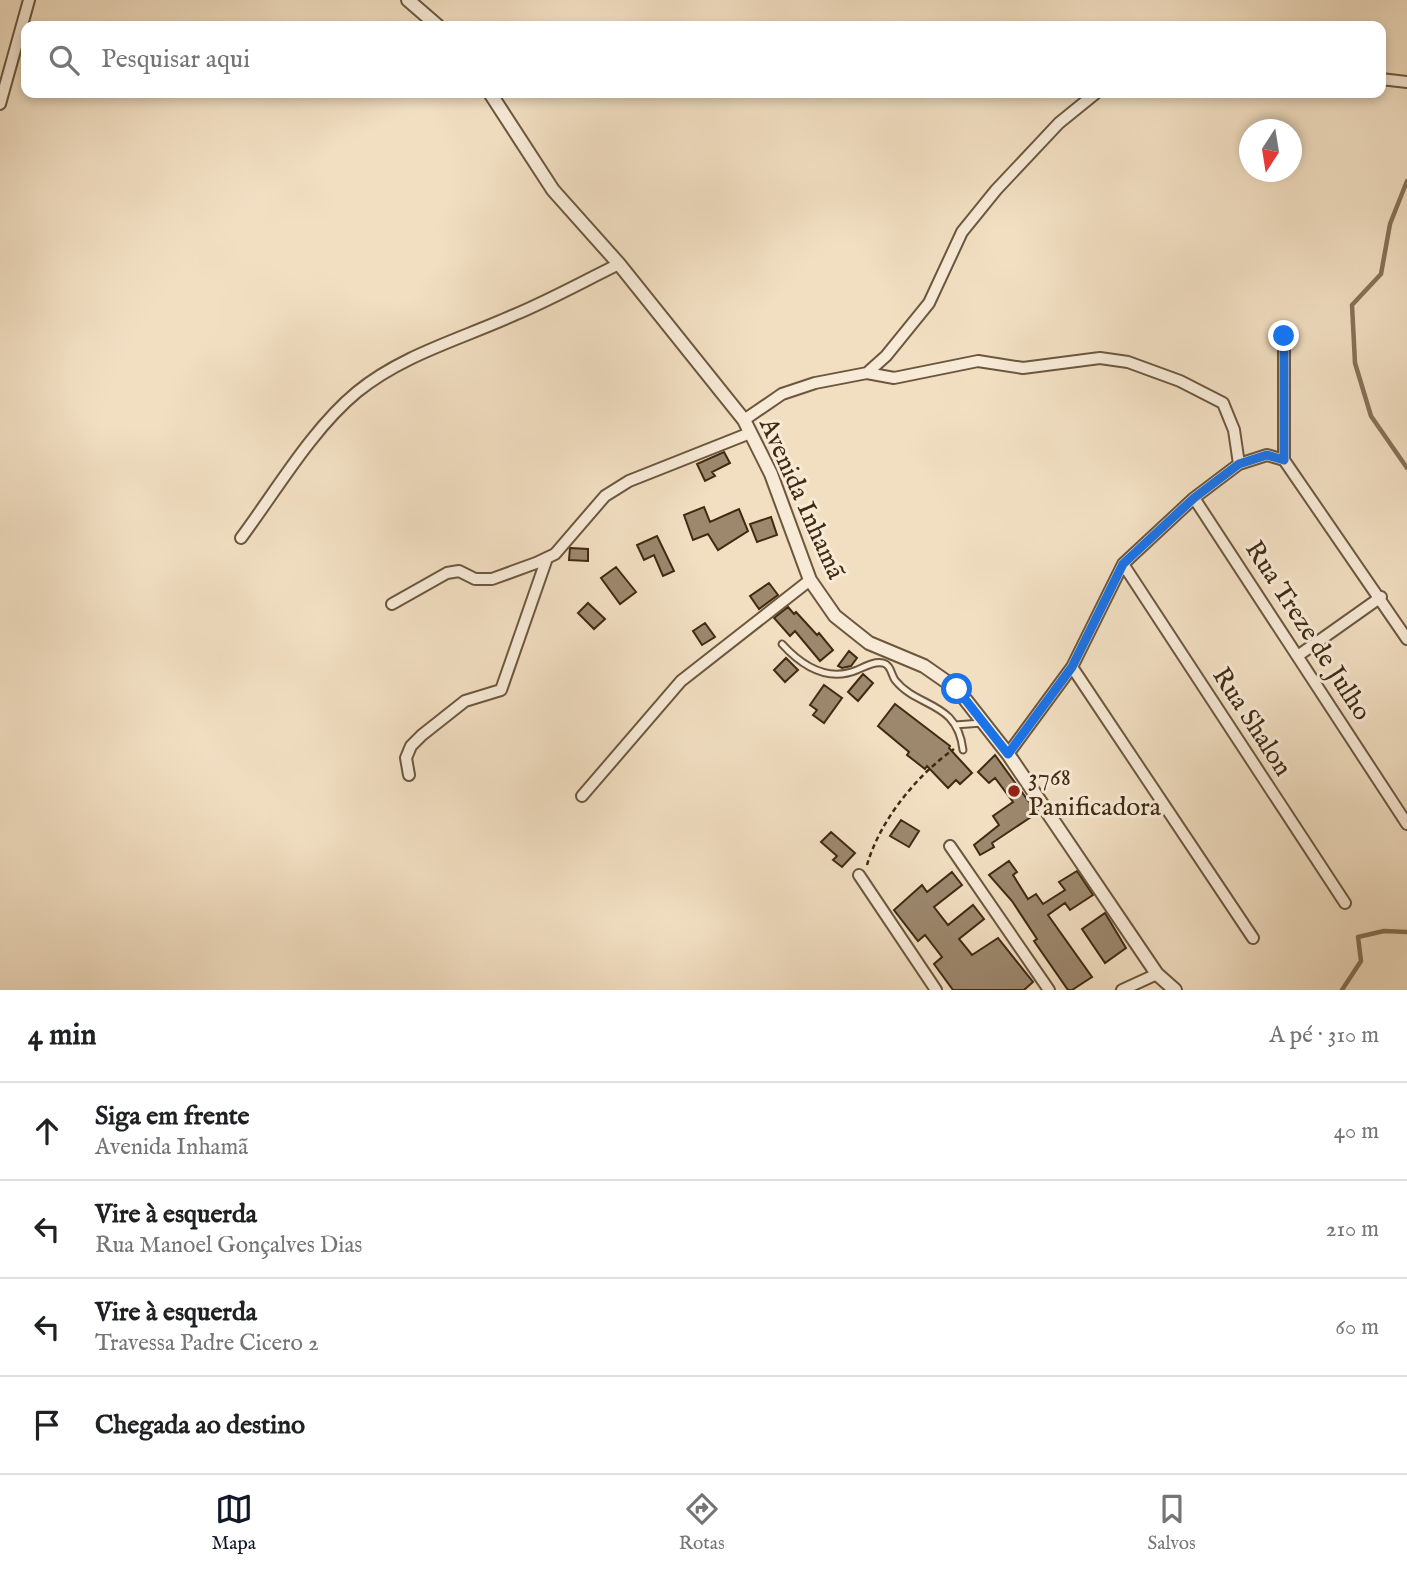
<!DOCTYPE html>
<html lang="pt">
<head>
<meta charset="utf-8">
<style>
	body { margin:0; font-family:"IM FELL English",serif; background:#f6f6f6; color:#202124 }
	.compass { position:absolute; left:1239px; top:119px; width:63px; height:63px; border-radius:50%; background:#fff; box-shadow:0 4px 10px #0003; rotate:192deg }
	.stop { position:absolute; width:21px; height:21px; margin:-16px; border:5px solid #1a73e8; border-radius:50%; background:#fff }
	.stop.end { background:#1a73e8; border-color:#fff; box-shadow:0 2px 7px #0008 }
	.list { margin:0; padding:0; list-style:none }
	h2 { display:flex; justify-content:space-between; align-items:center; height:91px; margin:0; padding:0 28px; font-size:30px }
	h2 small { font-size:23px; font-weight:400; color:#757577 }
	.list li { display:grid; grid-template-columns:46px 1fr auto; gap:21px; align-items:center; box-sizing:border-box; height:98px; padding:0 28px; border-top:2px solid #e0e0e0 }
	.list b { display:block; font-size:26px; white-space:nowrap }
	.list p { margin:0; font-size:23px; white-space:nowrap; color:#757577 }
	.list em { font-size:23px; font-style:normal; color:#757577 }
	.icon { flex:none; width:38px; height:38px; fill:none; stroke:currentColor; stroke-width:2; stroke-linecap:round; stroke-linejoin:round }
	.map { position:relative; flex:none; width:1407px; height:990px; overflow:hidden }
	.search { position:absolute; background:#fff; box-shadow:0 4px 10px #0003; left:21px; right:21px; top:21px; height:77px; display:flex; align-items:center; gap:18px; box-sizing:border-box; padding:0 24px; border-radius:14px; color:#757577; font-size:26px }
	.sheet { height:483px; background:#fff }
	nav { display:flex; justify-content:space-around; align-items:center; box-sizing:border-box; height:98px; border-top:2px solid #e0e0e0; background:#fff; font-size:19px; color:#757577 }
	nav a { display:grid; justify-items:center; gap:4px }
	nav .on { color:#111827 }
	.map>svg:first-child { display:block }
</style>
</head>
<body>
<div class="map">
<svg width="1407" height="990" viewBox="0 0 1407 990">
	<rect width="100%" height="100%" fill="#f2dfc2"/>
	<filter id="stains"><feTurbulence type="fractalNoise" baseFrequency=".00286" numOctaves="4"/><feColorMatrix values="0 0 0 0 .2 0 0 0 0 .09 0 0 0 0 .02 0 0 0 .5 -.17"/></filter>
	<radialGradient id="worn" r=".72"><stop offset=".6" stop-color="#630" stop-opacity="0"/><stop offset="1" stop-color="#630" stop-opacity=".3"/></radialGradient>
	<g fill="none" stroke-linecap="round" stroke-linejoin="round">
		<!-- stream -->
		<path stroke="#867158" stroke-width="4.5" d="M1407,181L1390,224L1381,274L1352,305L1355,363L1371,416L1407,468
			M1342,990L1361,961L1358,937L1384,931L1407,932"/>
	</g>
	<!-- building -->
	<path fill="#9d886e" stroke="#402a12" stroke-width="2" d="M724,452L730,463L712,472L715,476L705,481L697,464Z
		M704,507L710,522L739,509L748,531L718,550L708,534L693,540L684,515Z
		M771,517L777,535L757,542L750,524Z
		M657,536L674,571L663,576L654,555L644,560L637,545Z
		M570,548L588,549V561L569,560Z
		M616,567L636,592L620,604L601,578Z
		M769,583L778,595L759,609L750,596Z
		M588,603L605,619L594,629L578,613Z
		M788,607L794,614L796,612L817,635L819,633L833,650L820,661L795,631L790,636L774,618Z
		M705,623L715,637L702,645L693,631Z
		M849,651L857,658L851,666L842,668L838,666Z
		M786,658L798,670L785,682L774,670Z
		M863,674L873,683L858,701L848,692Z
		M824,685L842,698L824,723L813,715L817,710L810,705Z
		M895,704L950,746L949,748L972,773L960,784L956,780L948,788L927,766L925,769L907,755L909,752L878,726Z
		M995,755L1037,813L992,843L994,847L980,855L974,845L999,825L993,816L1013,802L995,778L989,783L978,772Z
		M901,820L919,831L909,847L890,836Z
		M831,832L855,853L842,867L833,860L837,856L821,842Z
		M1009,861L1017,872L1013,875L1028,899L1036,894L1043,904L1065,890L1059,882L1077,871L1093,895L1070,910L1065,903L1048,915L1092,977L1072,990H1068L1034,941L1037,939L1012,901L989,875Z
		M952,872L962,885L934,907L948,925L973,905L984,919L959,939L972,955L998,938L1033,982L1024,990H953L934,964L942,957L925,935L918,941L894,910L922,885L927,892Z
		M1105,913L1126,948L1105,963L1082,929Z"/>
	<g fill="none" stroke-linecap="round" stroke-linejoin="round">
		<!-- service casing -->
		<g stroke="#6c573e" stroke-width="9">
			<path id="service" d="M782,644C802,666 828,682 857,670C864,667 874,661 883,663C891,665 891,674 895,680C918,709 957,700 963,750
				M955,725L982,723"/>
		</g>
		<!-- minor casing -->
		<g stroke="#6c573e" stroke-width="14">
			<path id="minor" d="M1381,79L1407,82
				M0,104L29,0
				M1284,336V460
				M867,373L894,378L978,361L1023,368L1100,358L1128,362L1180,381L1223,403L1234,430L1239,464
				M744,420L782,394L815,383L867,373L886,356L929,303L962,232L996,190L1059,123L1096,93
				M1284,460L1407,639
				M1194,498L1407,824
				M241,538C276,491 312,429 357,392C402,355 461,339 514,315C550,300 584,281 619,264
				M1123,564L1345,903
				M392,604L447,573L459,571L475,579H492L536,563L555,554L605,496L629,481L750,433
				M1299,655L1381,597
				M1072,667L1253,938
				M1008,754L1072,667L1123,564L1194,498L1239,464L1267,455L1284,460
				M409,775L406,758L411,746L422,735L465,701L501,690L547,558
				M582,796L681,681L810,580
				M950,846L1049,990
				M859,875L936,990
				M1122,990L1157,974"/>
		</g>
		<!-- tertiary casing -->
		<g stroke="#6c573e" stroke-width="16">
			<path id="tertiary" d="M408,0L438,26
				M490,93L553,190L619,264L744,420L771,474L810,580L835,616L869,643L924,666L957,689L1008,754L1157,974L1175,990"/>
		</g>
		<!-- path -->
		<path stroke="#402a12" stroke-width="2.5" stroke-dasharray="5 3.5" stroke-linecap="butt" d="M867,865C880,820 917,775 954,749"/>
		<!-- service -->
		<use href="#service" stroke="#f7ead7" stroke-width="5"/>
		<!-- minor -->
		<use href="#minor" stroke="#f7ead7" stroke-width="10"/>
		<!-- tertiary -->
		<use href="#tertiary" stroke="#f7ead7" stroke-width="12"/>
	</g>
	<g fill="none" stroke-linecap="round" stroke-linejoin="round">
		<!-- route -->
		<path stroke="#1a73e8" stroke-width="9" d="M957,689L1008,754L1072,667L1123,564L1194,498L1239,464L1267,455L1284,460V336"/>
	</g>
	<!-- markers -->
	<circle fill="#8f2418" stroke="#f7ead7" stroke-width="2.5" cx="1014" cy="791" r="7"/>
	<g text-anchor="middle" stroke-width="6" stroke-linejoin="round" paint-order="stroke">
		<!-- street labels -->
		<g font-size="26" fill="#402a12" stroke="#f7ead7">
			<text transform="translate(803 498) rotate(66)" y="9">Avenida Inhamã</text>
			<text transform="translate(1309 630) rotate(57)" y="9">Rua Treze de Julho</text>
			<text transform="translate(1253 721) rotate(57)" y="9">Rua Shalon</text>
		</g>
		<!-- poi labels -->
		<g font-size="26" fill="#402a12" stroke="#f7ead7" text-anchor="start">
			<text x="1028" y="785">3768<tspan x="1028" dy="30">Panificadora</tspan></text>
		</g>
	</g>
	<rect width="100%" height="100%" filter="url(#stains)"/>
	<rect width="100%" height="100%" fill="url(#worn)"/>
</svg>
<svg class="compass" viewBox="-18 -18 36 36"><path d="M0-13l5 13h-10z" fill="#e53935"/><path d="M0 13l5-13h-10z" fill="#757577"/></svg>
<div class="stop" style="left:957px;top:689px"></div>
<div class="stop end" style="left:1284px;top:336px"></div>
<div class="search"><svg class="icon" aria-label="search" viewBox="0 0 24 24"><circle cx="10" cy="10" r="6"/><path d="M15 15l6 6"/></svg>Pesquisar aqui</div>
</div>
<section class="sheet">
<h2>4 min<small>A pé · 310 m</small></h2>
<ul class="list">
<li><svg class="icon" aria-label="ahead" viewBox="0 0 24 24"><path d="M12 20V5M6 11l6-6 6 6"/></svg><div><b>Siga em frente</b><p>Avenida Inhamã</p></div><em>40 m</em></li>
<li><svg class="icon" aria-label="left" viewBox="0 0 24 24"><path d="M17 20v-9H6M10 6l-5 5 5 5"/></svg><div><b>Vire à esquerda</b><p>Rua Manoel Gonçalves Dias</p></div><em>210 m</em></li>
<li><svg class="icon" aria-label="left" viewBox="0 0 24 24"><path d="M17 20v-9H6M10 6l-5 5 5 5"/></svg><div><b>Vire à esquerda</b><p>Travessa Padre Cicero 2</p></div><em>60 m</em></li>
<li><svg class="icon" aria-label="arrive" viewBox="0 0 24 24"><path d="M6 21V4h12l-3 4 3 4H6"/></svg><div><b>Chegada ao destino</b></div></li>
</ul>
</section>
<nav>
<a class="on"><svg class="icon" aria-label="map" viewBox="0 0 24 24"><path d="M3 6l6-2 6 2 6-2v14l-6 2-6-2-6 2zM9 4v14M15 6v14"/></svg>Mapa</a>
<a><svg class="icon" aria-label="directions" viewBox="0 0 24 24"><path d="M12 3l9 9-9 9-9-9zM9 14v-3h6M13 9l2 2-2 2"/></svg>Rotas</a>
<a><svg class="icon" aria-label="saved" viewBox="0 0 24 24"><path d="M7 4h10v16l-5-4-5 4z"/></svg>Salvos</a>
</nav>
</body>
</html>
